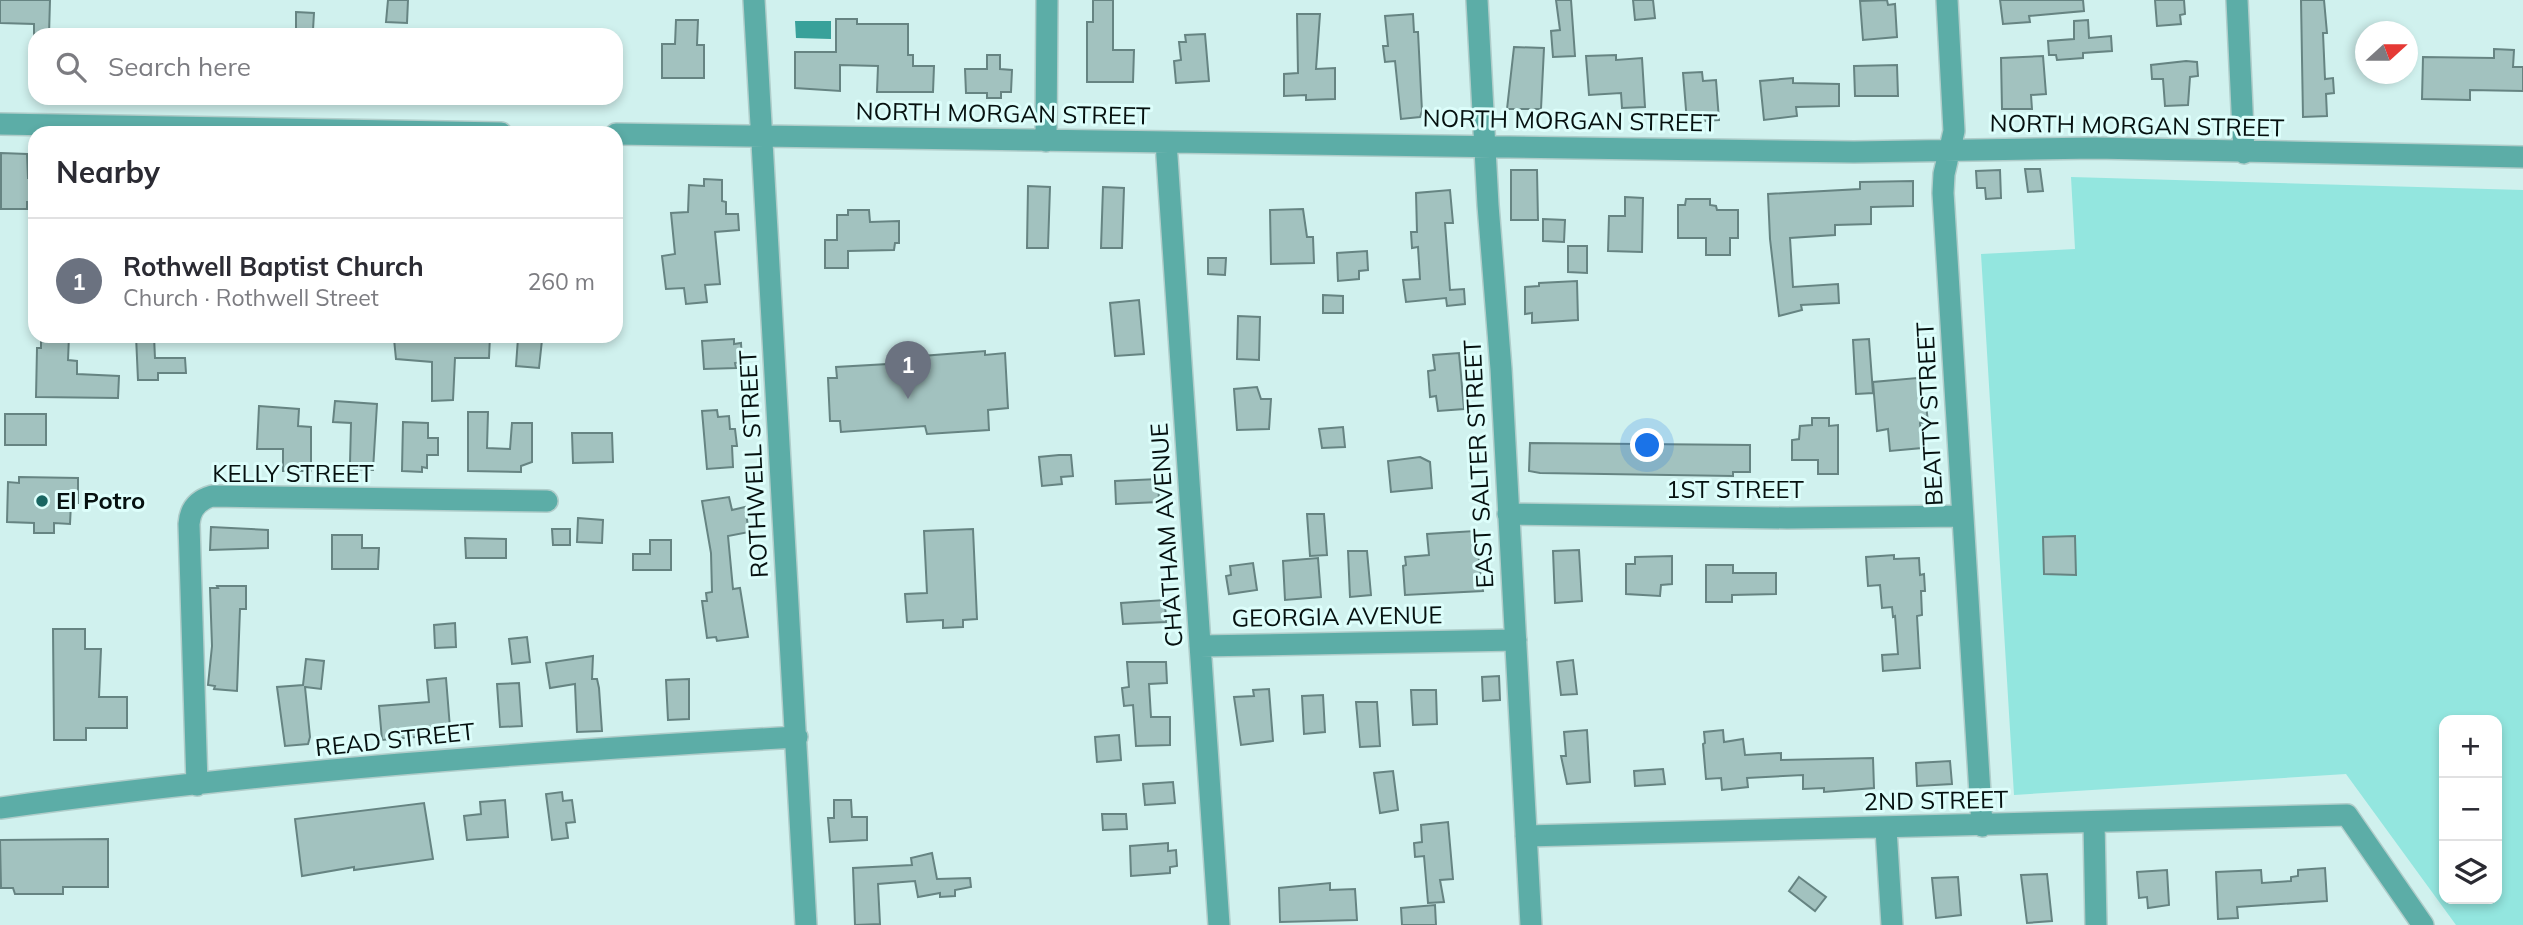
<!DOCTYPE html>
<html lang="en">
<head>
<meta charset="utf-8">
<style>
	body { margin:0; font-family:Mulish,sans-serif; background:#f7f7f7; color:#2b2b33 }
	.controls { position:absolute; right:21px; bottom:21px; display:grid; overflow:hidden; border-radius:14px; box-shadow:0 4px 10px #0003 }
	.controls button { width:63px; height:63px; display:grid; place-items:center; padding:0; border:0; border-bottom:2px solid #e1e1e2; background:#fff; color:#2b2b33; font:35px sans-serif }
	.compass { position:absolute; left:2355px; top:21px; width:63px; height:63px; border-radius:50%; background:#fff; box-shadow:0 4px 10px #0003; rotate:69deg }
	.you { position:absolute; left:1648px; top:446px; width:24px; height:24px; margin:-18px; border:5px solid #fff; border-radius:50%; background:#1a73e8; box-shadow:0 0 0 10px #1a73e833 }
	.badge { display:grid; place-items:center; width:46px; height:46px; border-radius:50%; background:#0f766e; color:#fff; font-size:23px; font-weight:700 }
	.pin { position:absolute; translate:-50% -58px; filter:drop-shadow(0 2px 4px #0008) }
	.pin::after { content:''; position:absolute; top:37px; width:24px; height:21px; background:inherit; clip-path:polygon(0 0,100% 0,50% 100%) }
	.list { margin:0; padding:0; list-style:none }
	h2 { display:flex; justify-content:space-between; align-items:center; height:91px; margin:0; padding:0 28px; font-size:30px }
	h2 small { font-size:23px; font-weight:400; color:#7c7c81 }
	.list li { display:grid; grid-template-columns:46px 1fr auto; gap:21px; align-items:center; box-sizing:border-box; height:126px; padding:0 28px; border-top:2px solid #e1e1e2 }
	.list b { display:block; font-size:26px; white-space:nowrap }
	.list p { margin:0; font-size:23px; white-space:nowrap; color:#7c7c81 }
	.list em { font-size:23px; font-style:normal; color:#7c7c81 }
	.icon { flex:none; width:38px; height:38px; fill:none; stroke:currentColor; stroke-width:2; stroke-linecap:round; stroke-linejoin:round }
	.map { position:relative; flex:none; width:2523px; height:925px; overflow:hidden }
	.search { position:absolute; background:#fff; box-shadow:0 4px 10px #0003; left:28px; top:28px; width:595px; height:77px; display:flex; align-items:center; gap:18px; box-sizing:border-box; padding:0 24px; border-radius:21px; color:#7c7c81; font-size:26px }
	.panel { position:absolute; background:#fff; box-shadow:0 4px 10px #0003; left:28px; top:126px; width:595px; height:217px; border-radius:21px }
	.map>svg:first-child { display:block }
</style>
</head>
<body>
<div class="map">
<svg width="2523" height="925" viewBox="0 0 2523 925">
	<rect width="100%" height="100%" fill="#d0f1ee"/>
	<!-- green -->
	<path fill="#93e6df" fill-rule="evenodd" d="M2071,177L2523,190V925H2456L2346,774L2014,795L1981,254L2075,249ZM2444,720H2497V899H2444Z"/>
	<!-- water -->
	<path fill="#38a19a" d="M795,21H831V39L796,38Z"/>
	<!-- building -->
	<path fill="#a2c2bf" stroke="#668482" stroke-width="2" d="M0,0H50L49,35H34V24L0,23Z
		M388,0H408L407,23L386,22Z
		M1093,0H1113V50H1134L1133,82H1087V22H1093Z
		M1556,0H1571L1575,56L1553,57L1551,31L1560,30Z
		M1633,0H1653L1655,18L1635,20Z
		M1887,0L1888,5L1895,4L1897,37L1863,40L1860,1Z
		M2000,0H2083L2084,11L2029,16L2030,22L2003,24Z
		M2155,0H2184L2185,14L2180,15L2181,24L2157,26Z
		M2301,0H2324L2327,33H2323L2325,79L2333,78L2334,93L2326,94L2327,116L2303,117Z
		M296,12L314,13L313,30L296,29Z
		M1297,14H1320L1316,69L1335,68V99L1306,100V95L1284,96V74L1298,73Z
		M1413,14L1414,32H1418L1422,111L1420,117L1401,119L1395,61L1385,62L1383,46H1388L1385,16Z
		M836,19H857V24H908V55H913V66H934L933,92H877L878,66L840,65V91L795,88V52H836Z
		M676,20H698L697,45H704V78H662V44H675Z
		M2088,20L2089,38L2111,36L2112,51L2083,53V58L2057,60L2056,55H2049L2048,41L2074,39V21Z
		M1205,34L1209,81L1176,83L1174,61L1181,60L1179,42H1186L1185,35Z
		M1514,47L1544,48L1541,109H1507Z
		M2494,49L2514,50L2513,67H2523V91L2470,90V100L2422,99L2423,57L2494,58Z
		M987,55H1000V69L1012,70L1011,92H1001V98H987V93H966L965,69H987Z
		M1616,55V60L1642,58L1645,107L1622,108L1621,93L1589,95L1586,56Z
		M2043,56L2046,94L2031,95L2032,109H2002L2001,58Z
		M2186,61L2197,62L2198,76L2190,77L2188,105L2165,106L2163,79H2152L2151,65Z
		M1897,65L1898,96H1855L1854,66Z
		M1702,72L1703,81L1716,80L1719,120L1687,122L1683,73Z
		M1793,78V83L1839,84V106L1796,107L1797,116L1764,120L1760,81Z
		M1,153L27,154L28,178H35V202H27V209H1Z
		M2025,169H2040L2043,191L2028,192Z
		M1511,170H1537L1538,220H1511Z
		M2000,170L2001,198L1986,199L1985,188H1977L1976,171Z
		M704,179L722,180V201L726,202V214H738L739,230L715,232L720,284L705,285L707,302L686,304L684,288L666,289L662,256L675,254L671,213L688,212L689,185L704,186Z
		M1913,181V206L1871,207V224L1835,225V235L1790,238L1793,287L1838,284L1839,303L1801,305L1802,310L1779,316L1770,239L1768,194L1860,189V182Z
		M1028,186L1050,187L1048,248H1027Z
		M1103,187L1124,188L1122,248H1101Z
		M1450,190L1453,223H1445L1450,290L1464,289L1465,304L1447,306L1446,298L1406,302L1403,280L1420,279L1418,247L1412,248L1411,232H1417L1416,193Z
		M1625,197L1643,198L1642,252L1608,251L1609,216H1625Z
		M1686,199H1710V205L1716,206L1717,210H1738V238H1730V255H1706V238H1678V205H1685Z
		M1303,209L1307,237H1313L1314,263L1271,264L1270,210Z
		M848,210H869L870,222L899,221V243H895L894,250L848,251V268H825V240H837V215H848Z
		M1543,219L1565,220L1564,242L1543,241Z
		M1568,246H1587V273L1568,272Z
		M1367,251L1368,270L1359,271V279L1338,281L1337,253Z
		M1208,258H1226L1225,275L1208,274Z
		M1577,281L1578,320L1532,323V313L1525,314V287L1539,286V283Z
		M1323,295L1343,296V313H1323Z
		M1139,300L1144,354L1115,356L1110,303Z
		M1238,316L1260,317L1259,360L1237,359Z
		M41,336H69L68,360L77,361V374L119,376L118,398L36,397L37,348H41Z
		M136,336H154L155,358H185L186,373H158V380H138Z
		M427,336H490L489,358H455L453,400L432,401V362L396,359L394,339Z
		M518,338L542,340L539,368L516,366Z
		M734,339V344L741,343L742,362L735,363L736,368L704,369L702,341Z
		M1869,339L1873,393L1856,394L1853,340Z
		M985,351V355L1005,353L1008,408L988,410L989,430L927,434L925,426L841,432L840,421H830L828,378H837L836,367L923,362L922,356Z
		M1459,353L1464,409L1438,411L1436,396L1430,397L1428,371L1435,370L1433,355Z
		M1917,378L1920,406L1926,405L1928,422L1920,423L1922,448L1890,451L1888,429L1877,431L1873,382Z
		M1257,387L1261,399H1271L1269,429L1237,430L1234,389Z
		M335,401L377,404L373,470L354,469V463H350L351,423L333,422Z
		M259,406L299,409L298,426L311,427V471H283V449H257Z
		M717,410L718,417L729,416L730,429H735L737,446H732L733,467L707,469L702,411Z
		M468,412H488L487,448L510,449L512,423H532V462L521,466V472L468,471Z
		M5,414H46V445H5Z
		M1812,418H1829V426L1838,425V474H1818V460H1792V440L1799,439L1800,426L1812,425Z
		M403,422L428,423V438H438V455H427V468L422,467V472L402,471Z
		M1343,427L1345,447L1322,448L1319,429Z
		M572,433H612L613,462L573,463Z
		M1530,443L1750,445V472H1733V476L1540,473L1529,471Z
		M1059,455H1071L1073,476L1061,477L1062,484L1042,486L1039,457Z
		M1420,457L1430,462L1432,488L1391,492L1388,461Z
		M19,477L78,478V503H71L70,524L54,523V533H34V523L7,522L8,482L19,483Z
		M1158,479L1159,502L1116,504L1115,481Z
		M729,497L732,510L745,507L749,532L728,536L733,589L740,588L748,637L717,641L716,637L707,638L702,601H707L706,593L712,592L711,553L702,501Z
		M1307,514H1324L1327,555L1310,556Z
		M578,518L603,520L602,543L577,542Z
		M211,527L268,530V548L210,550Z
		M552,529H570V545H553Z
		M973,529L977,619L963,620V627L943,628V620L907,622L905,594L927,593L924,531Z
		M1475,531L1483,591L1405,595L1403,566L1406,565L1405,557L1429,555L1427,534Z
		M332,535H362V548H379L378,569H332Z
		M2075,536L2076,575L2044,574L2043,537Z
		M465,538L506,539V558H466Z
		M650,540H671V570H633V554H650Z
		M1579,550L1582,601L1555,603L1553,551Z
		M1348,551H1367L1371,595L1350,597Z
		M1894,555V559L1919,558L1920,575L1924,574L1925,591H1921L1922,615L1917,616L1920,668L1883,671L1882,655L1898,654L1895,616L1893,617L1892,607L1882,608L1880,585L1868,586L1866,557Z
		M1672,556V584L1661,585L1660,596L1626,594V564H1635V557Z
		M1318,558L1321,597L1285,600L1283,561Z
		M1253,563L1257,590L1229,594L1226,576L1231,575L1230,566Z
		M1706,565H1733V573H1776V594L1732,595V602H1706Z
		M217,586H246V609H240L237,691L214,689L215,686L208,685L212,646L210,588H218Z
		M1165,600L1166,622L1123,624L1121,603Z
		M455,623L456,647L435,648L434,625Z
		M53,629H85V649H101L99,697H127V728H86V740H54Z
		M527,637L530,662L512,664L509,639Z
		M593,656L592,679H597L599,688L602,731L577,732L575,684L550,688L546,663Z
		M306,659L324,661L321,689L305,687L310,737L308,744L285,746L277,687L303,685Z
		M1573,660L1577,694L1561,695L1557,662Z
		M1127,662H1166L1167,683L1149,684L1151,717H1170V745L1136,746L1133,705L1124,706L1122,688L1129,687Z
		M1499,676L1500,700L1483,701L1482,677Z
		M446,678L450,728L437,729L438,735L382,740L379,706L429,702L427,680Z
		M689,679V719L668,720L666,680Z
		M519,683L522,726L500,727L497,684Z
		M1269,689L1273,741L1241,745L1234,697L1254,696L1253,690Z
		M1411,690H1436L1437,724L1413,725Z
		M1323,695L1325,732L1304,734L1302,696Z
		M1356,702H1377L1380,746L1360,747Z
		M1587,730L1590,782L1567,784L1561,756H1566L1564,732Z
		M1723,730L1724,742L1743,739L1745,755L1781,753V760L1873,758L1874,788L1824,792V788L1803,789V775L1747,778L1748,787L1722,790L1721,778L1706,779L1703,744L1705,743L1704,732Z
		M1119,735L1121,760L1097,762L1095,737Z
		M1950,761L1952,784L1917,786L1916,763Z
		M1663,769L1665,784L1635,786L1634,771Z
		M1393,771L1398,810L1380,813L1374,773Z
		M1173,782L1175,803L1145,805L1143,784Z
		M562,792L563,801L572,800L575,822L566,823L568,838L552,840L546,794Z
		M505,800L508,837L467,840L464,816L481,814L480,802Z
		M834,800H851L852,817H867V840L830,842L828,818H834Z
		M424,803L433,859L354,870V867L302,876L295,819Z
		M1102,814H1126L1127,829L1103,830Z
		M1448,822L1453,879L1440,880L1444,902L1428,903L1424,856L1415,857L1414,843L1422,842L1421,825Z
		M108,839V887H63V894H15L13,888H1L0,840Z
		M1168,843V851L1176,850L1177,866L1170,867V873L1131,876L1130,846Z
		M932,853L937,879L970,878L971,887L955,890V896L940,897V893L918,897L915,881L878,884L880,924L855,925L853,868L912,865L911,858Z
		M2325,868L2327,901L2237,907L2238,918L2218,919L2216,872L2261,870L2262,883L2291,881V877L2298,876V870Z
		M2167,870L2169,905L2148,908L2147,897L2139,898L2137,872Z
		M2047,874L2052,921L2027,923L2021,875Z
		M1799,877L1826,897L1815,911L1789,891Z
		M1958,877L1961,915L1936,918L1932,878Z
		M1330,883V890L1355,889L1357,920L1280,922L1279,888Z
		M1435,905L1436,925H1402L1401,908Z"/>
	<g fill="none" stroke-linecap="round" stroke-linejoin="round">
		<!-- minor casing -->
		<g stroke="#b0cdca" stroke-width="24">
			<path id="minor" d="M754,0L806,925
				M1477,0L1488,205L1501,369L1531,925
				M1947,0L1954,131L1944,174L1943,193L1982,826
				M2237,0L2244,153
				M0,124L501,133
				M616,134L1854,152L2095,148L2523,157
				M1046,141L1047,0
				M1166,142L1219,925
				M1508,514L1787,518L1962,516
				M1200,646L1516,640
				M197,785L189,524C190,509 198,500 212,496L547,501
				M0,808C264,771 531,752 797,737
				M2094,822L2096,925
				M1886,829L1892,925
				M1526,836L2347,815L2423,925"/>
		</g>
		<!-- minor -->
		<use href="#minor" stroke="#5cada7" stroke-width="21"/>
	</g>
	<!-- markers -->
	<circle fill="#186561" stroke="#ddfefb" stroke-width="2.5" cx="42" cy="501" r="7"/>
	<g text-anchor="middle" stroke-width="6" stroke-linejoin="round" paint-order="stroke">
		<!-- street labels -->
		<g font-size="24" fill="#061110" stroke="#ddfefb">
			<text transform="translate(1003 114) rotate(1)" y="8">NORTH MORGAN STREET</text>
			<text transform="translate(1570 121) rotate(1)" y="8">NORTH MORGAN STREET</text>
			<text transform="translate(2137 126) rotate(1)" y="8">NORTH MORGAN STREET</text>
			<text transform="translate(1930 414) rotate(-93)" y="8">BEATTY STREET</text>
			<text transform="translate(754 464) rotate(-93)" y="8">ROTHWELL STREET</text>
			<text transform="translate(1479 464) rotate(-93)" y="8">EAST SALTER STREET</text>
			<text x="293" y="482">KELLY STREET</text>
			<text x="1735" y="498">1ST STREET</text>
			<text transform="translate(1167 535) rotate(-94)" y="8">CHATHAM AVENUE</text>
			<text transform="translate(1337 617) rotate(-1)" y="8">GEORGIA AVENUE</text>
			<text transform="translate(395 740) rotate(-6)" y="8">READ STREET</text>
			<text transform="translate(1936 801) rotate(-1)" y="8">2ND STREET</text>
		</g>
		<!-- poi labels -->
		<g font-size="24" font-weight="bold" fill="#061110" stroke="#ddfefb" text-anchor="start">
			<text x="56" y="509">El Potro</text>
		</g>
	</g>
</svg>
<div class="controls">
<button>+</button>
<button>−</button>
<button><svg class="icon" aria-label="layers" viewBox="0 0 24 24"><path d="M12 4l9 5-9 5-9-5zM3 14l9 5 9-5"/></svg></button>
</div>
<svg class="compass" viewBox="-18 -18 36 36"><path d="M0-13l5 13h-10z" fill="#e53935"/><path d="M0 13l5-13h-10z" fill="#7c7c81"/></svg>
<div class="you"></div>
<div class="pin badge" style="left:908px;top:399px;background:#6b7280">1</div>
<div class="search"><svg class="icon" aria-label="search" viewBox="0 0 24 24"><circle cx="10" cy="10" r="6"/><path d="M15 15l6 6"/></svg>Search here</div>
<section class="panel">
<h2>Nearby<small></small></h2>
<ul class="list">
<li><span class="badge" style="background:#6b7280">1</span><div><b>Rothwell Baptist Church</b><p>Church · Rothwell Street</p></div><em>260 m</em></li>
</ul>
</section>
</div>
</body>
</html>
